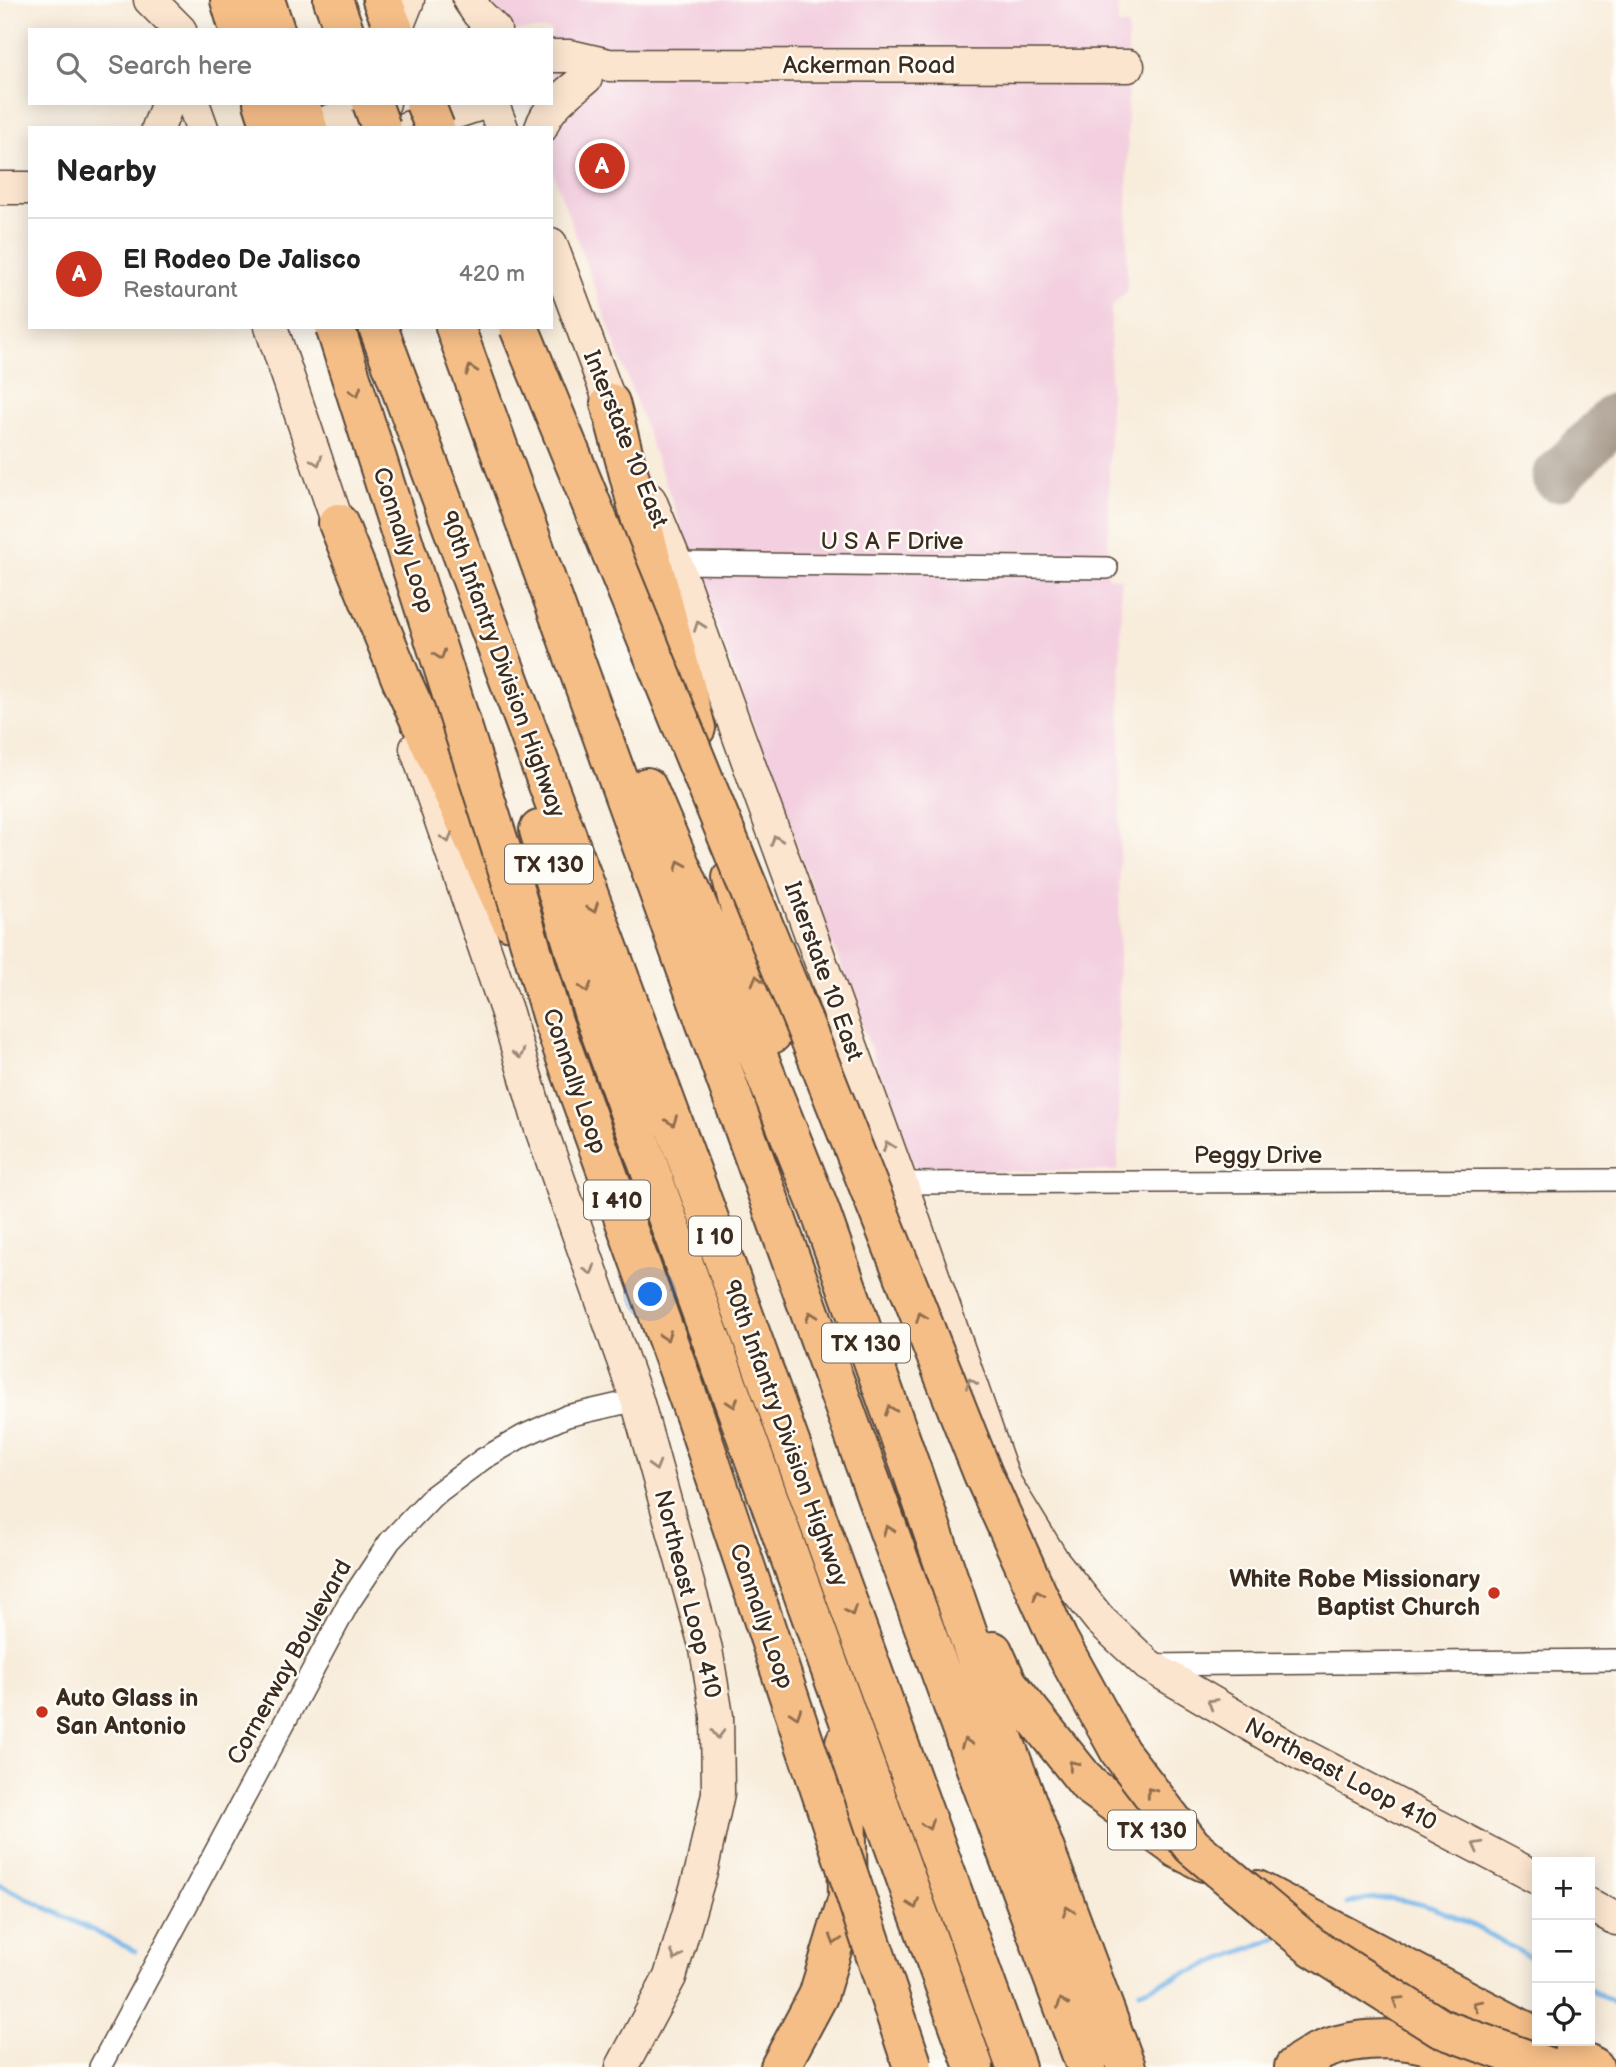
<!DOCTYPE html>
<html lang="en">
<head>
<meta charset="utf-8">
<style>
	body { margin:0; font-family:"Balsamiq Sans",sans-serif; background:#f6f6f6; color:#222 }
	.controls { position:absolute; right:21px; bottom:21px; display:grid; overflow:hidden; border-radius:0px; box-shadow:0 4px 18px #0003 }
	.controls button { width:63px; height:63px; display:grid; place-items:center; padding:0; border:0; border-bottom:2px solid #e0e0e0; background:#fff; color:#222; font:35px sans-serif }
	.you { position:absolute; left:651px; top:1295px; width:24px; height:24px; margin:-18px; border:5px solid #fff; border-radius:50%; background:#1a73e8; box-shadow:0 0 0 10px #1a73e833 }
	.badge { display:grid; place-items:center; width:46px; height:46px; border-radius:50%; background:#c8321e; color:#fff; font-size:23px; font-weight:700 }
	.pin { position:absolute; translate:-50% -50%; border:4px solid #fff; box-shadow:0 2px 7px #0006 }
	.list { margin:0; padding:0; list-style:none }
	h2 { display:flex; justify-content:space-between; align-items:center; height:91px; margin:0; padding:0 28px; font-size:30px }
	h2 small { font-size:23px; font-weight:400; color:#767676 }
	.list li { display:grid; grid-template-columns:46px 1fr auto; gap:21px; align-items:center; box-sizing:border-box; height:112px; padding:0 28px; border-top:2px solid #e0e0e0 }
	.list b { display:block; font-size:26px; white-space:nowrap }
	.list p { margin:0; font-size:23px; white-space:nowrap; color:#767676 }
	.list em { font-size:23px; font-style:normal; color:#767676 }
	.icon { flex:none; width:38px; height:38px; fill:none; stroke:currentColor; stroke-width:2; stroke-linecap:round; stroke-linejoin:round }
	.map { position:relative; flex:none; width:1616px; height:2067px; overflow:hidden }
	.search { position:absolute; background:#fff; box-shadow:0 4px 18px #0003; left:28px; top:28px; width:525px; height:77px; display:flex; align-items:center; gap:18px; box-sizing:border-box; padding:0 24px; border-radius:0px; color:#767676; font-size:26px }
	.panel { position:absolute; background:#fff; box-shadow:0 4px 18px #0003; left:28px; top:126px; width:525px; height:203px; border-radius:0px }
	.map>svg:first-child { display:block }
</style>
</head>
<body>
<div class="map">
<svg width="1616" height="2067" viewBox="0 0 1616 2067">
	<rect width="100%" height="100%" fill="#fdfcf7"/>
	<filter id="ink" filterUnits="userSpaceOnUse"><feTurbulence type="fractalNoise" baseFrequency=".0143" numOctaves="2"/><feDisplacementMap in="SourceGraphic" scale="14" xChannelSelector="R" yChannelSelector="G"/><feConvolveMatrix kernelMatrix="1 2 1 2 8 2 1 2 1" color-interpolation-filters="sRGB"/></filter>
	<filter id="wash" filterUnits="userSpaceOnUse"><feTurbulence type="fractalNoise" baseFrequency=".00686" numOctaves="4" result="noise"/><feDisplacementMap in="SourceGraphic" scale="28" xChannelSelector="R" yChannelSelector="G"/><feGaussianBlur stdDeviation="1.57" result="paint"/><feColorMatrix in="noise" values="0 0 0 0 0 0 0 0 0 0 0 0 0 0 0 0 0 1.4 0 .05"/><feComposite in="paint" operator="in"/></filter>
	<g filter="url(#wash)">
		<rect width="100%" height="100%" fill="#f8ecda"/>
		<!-- built -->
		<path fill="#f3cfdf" d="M491,0H1118V25L1128,26L1127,291L1111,308L1108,577L1121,579L1118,1171H915L551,167V128H537L528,103H551V30H501Z"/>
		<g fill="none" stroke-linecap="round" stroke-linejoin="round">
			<!-- stream -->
			<path stroke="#74b6e9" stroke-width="5" d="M0,1885L135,1951
				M1347,1904C1410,1881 1483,1932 1537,1961
				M1590,1989L1616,2004
				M1140,1991L1276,1938"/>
			<!-- taxiway -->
			<path stroke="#9a8b7c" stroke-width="49" d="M1556,477L1616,417"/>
		</g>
	</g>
	<g filter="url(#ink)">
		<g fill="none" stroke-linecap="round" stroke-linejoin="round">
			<!-- street casing -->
			<g stroke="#57473a" stroke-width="24">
				<path id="street" d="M676,563L1107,568
					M901,1183L1616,1180
					M1149,1665L1616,1660
					M100,2067L348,1604L390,1541L433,1496L483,1459L523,1436L567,1416L637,1400"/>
			</g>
			<!-- secondary casing -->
			<g stroke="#57473a" stroke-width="35">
				<path id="secondary" d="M150,0L180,30
					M469,0L478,13L495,30
					M396,30L408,0
					M551,56H570L609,65L1128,66
					M193,103L202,128
					M492,103L502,128
					M158,128L168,103
					M309,128L384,103
					M407,128L484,103
					M541,128C548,106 569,92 586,78
					M0,188H30
					M551,244L618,423
					M271,327L346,547
					M650,500L676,563L901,1183L1005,1483L1053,1561L1100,1620L1148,1665L1293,1750L1537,1878
					M416,748L507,1013L541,1129L637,1400L706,1649L717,1716L718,1793L702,1868L670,1977L622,2067
					M1590,1905L1616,1919"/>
			</g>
			<!-- highway casing -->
			<g stroke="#57473a" stroke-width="42">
				<path id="highway" d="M230,0L239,30
					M265,0L275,30
					M333,0L344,30
					M382,0L394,30
					M263,103L271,128
					M300,103L308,128
					M378,327L708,1216L1016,2067
					M455,327L897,1554L1086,2067
					M610,403L696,728
					M338,523L402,681L511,921
					M647,787L707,928L820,1211L913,1474L1004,1740L1126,2067
					M539,830L593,1012L974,2067
					M732,878L772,1034
					M993,1651L1008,1684L1089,1785L1178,1849L1204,1862
					M1257,1890L1537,2037
					M1544,2041L1594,2067
					M780,2067L818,1996L848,1897L845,1742
					M1294,2067C1332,2035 1405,2031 1449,2053C1457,2057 1465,2062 1473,2067"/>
			</g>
			<!-- street -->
			<use href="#street" stroke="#fff" stroke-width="21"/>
			<!-- secondary -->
			<use href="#secondary" stroke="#fbe5cf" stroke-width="32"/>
			<!-- highway -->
			<use href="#highway" stroke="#f6be87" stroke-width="38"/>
			<!-- highway-bridge casing -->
			<g stroke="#57473a" stroke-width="42" stroke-linecap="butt">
				<path id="highway-bridge" d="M372,103L381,128
					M425,103L435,128
					M335,327L517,899L553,1022L696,1419L913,2067
					M519,327L806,1029L983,1474L1058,1639L1120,1752L1192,1846L1311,1946L1440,2028L1548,2067"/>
			</g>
			<!-- highway-bridge -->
			<use href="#highway-bridge" stroke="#f6be87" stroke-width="38"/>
		</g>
		<!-- one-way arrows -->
		<defs><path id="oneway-chevron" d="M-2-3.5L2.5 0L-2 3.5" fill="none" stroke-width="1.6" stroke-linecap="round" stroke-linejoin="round" transform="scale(1.75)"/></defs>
		<g stroke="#8f6d4d">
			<use href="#oneway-chevron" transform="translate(471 370) rotate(-110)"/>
			<use href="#oneway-chevron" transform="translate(356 392) rotate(72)"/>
			<use href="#oneway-chevron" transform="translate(440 655) rotate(72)"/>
			<use href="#oneway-chevron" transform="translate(680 865) rotate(-113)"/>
			<use href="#oneway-chevron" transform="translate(593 908) rotate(70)"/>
			<use href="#oneway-chevron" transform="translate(757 980) rotate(-105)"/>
			<use href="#oneway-chevron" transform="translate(586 988) rotate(74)"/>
			<use href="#oneway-chevron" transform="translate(672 1121) rotate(70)"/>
			<use href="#oneway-chevron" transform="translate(811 1316) rotate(-110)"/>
			<use href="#oneway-chevron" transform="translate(921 1317) rotate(-112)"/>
			<use href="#oneway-chevron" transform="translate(666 1336) rotate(70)"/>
			<use href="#oneway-chevron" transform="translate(733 1403) rotate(70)"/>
			<use href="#oneway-chevron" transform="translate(890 1410) rotate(-110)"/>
			<use href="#oneway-chevron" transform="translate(888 1530) rotate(-110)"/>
			<use href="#oneway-chevron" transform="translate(1038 1595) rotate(-114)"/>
			<use href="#oneway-chevron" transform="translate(851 1611) rotate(70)"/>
			<use href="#oneway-chevron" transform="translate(796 1714) rotate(71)"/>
			<use href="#oneway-chevron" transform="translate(966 1743) rotate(-110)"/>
			<use href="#oneway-chevron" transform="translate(1073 1765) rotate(-129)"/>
			<use href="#oneway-chevron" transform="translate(1151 1792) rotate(-128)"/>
			<use href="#oneway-chevron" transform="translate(928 1825) rotate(70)"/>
			<use href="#oneway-chevron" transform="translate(914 1904) rotate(70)"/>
			<use href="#oneway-chevron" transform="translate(1068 1911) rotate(-110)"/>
			<use href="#oneway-chevron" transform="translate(835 1940) rotate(107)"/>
			<use href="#oneway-chevron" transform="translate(1397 2001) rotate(-148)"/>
			<use href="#oneway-chevron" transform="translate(1062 2003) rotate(-110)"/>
			<use href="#oneway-chevron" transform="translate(1477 2005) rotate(-152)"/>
		</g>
		<g stroke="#9b8876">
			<use href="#oneway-chevron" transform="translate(317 461) rotate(71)"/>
			<use href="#oneway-chevron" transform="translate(699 626) rotate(-110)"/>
			<use href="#oneway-chevron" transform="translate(447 838) rotate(71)"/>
			<use href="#oneway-chevron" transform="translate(776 840) rotate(-110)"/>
			<use href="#oneway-chevron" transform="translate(519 1054) rotate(74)"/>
			<use href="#oneway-chevron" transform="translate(888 1146) rotate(-110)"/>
			<use href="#oneway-chevron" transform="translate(590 1270) rotate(71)"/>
			<use href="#oneway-chevron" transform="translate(971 1383) rotate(-109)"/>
			<use href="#oneway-chevron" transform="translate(655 1466) rotate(74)"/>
			<use href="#oneway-chevron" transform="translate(1212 1703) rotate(-149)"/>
			<use href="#oneway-chevron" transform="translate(718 1734) rotate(90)"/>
			<use href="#oneway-chevron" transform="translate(1477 1846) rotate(-152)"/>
			<use href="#oneway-chevron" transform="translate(676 1956) rotate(107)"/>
		</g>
	</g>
	<!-- markers -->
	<g fill="#c8321e" stroke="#fdfcf7" stroke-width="2.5">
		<circle cx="1494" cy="1593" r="7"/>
		<circle cx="42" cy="1712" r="7"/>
	</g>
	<g text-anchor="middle" stroke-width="5" stroke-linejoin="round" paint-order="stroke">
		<!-- shield labels -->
		<g fill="#fdfcf7" stroke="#75695f" stroke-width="2">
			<rect x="505" y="844.5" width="88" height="39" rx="5"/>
			<rect x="584" y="1180.5" width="66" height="39" rx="5"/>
			<rect x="689" y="1216.5" width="52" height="39" rx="5"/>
			<rect x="822" y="1323.5" width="88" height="39" rx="5"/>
			<rect x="1108" y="1810.5" width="88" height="39" rx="5"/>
		</g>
		<g font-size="23" font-weight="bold" fill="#3b2a1e">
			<text x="549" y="872">TX 130</text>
			<text x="617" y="1208">I 410</text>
			<text x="715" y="1244">I 10</text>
			<text x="866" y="1351">TX 130</text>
			<text x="1152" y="1838">TX 130</text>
		</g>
		<!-- street labels -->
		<g font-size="24" fill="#3b2a1e" stroke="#fdfcf7">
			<text x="869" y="73">Ackerman Road</text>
			<text transform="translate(626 439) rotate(68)" y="8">Interstate 10 East</text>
			<text transform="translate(404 540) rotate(72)" y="8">Connally Loop</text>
			<text x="892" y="549">U S A F Drive</text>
			<text transform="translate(503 664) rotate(70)" y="8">90th Infantry Division Highway</text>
			<text transform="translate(824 971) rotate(70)" y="8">Interstate 10 East</text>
			<text transform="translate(575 1081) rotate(71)" y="8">Connally Loop</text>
			<text x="1258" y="1163">Peggy Drive</text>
			<text transform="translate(786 1433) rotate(70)" y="8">90th Infantry Division Highway</text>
			<text transform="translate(688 1594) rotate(76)" y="8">Northeast Loop 410</text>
			<text transform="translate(762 1616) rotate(71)" y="8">Connally Loop</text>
			<text transform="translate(289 1662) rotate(-61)" y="8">Cornerway Boulevard</text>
			<text transform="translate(1341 1774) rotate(28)" y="8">Northeast Loop 410</text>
		</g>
		<!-- poi labels -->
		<g font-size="24" font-weight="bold" fill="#3b2a1e" stroke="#fdfcf7" text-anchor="end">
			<text x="1480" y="1587">White Robe Missionary<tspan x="1480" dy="28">Baptist Church</tspan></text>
			<text x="56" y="1706" text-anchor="start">Auto Glass in<tspan x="56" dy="28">San Antonio</tspan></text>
		</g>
	</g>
</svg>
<div class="controls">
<button>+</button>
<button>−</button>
<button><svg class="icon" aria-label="locate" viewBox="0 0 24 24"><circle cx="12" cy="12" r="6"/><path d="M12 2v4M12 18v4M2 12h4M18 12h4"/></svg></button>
</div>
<div class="you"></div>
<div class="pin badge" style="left:602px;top:166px">A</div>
<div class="search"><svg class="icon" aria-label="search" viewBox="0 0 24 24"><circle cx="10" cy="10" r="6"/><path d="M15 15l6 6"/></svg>Search here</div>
<section class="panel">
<h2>Nearby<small></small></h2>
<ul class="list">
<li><span class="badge">A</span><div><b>El Rodeo De Jalisco</b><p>Restaurant</p></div><em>420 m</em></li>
</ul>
</section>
</div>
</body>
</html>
